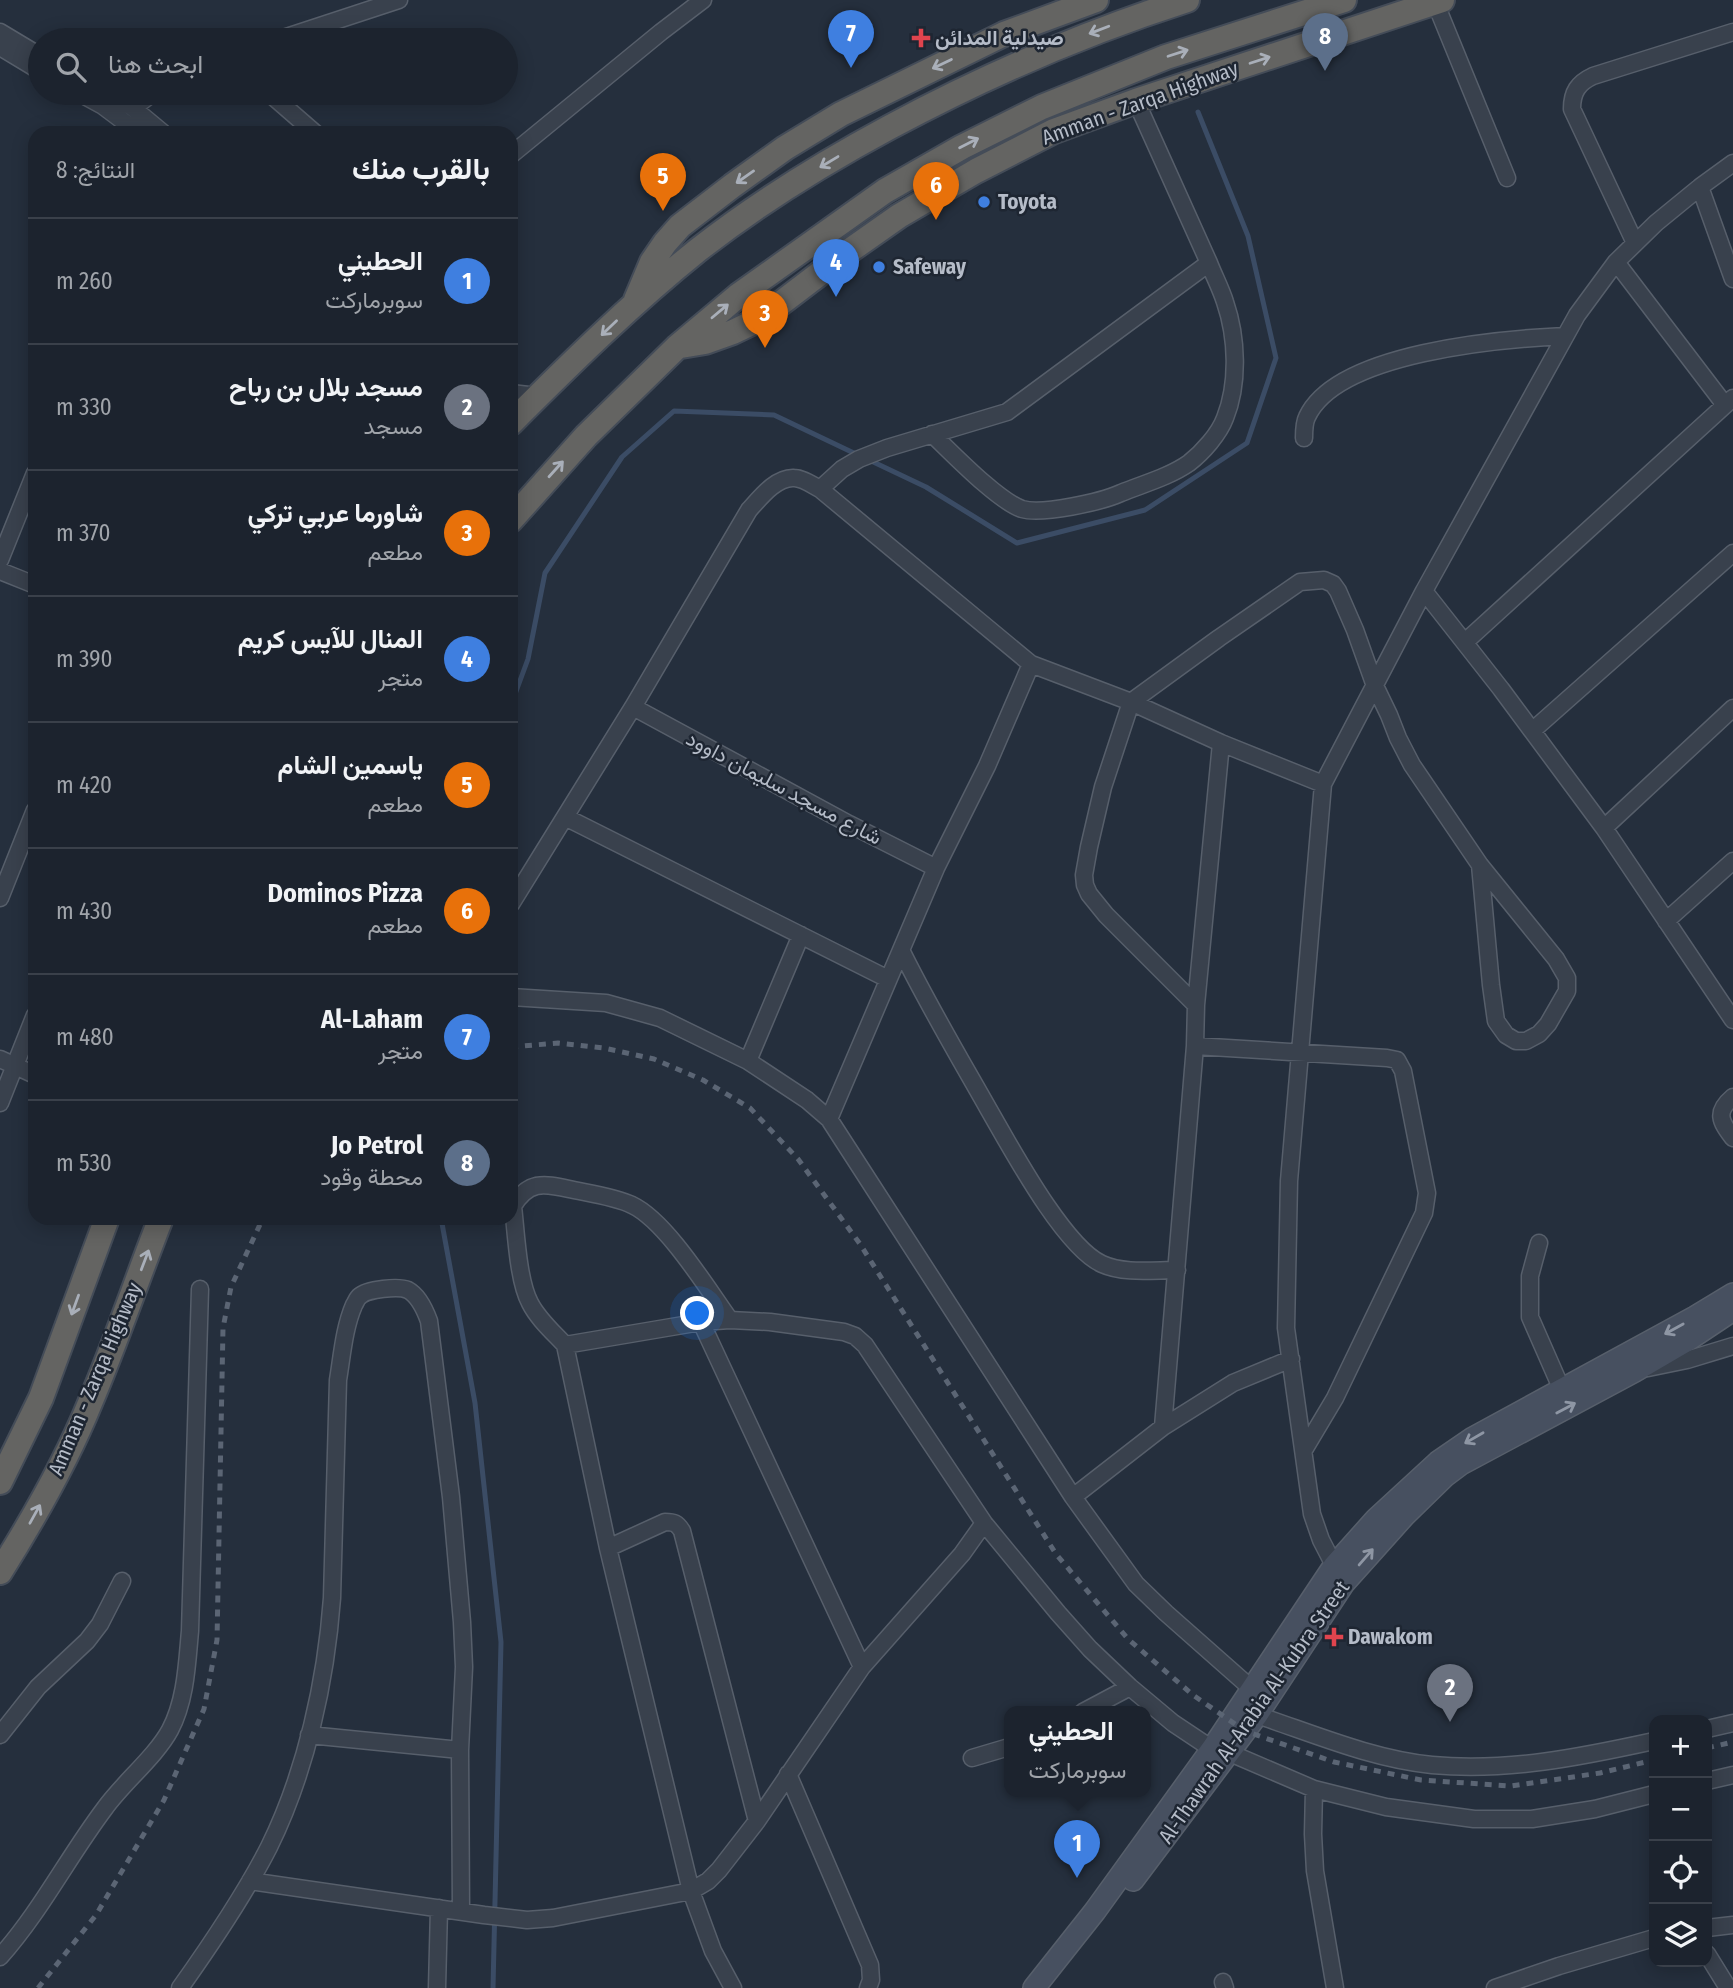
<!DOCTYPE html>
<html lang="ar">
<head>
<meta charset="utf-8">
<style>
	body { margin:0; font-family:"Fira Sans Condensed",Vazirmatn,sans-serif; background:#252b36; color:#f1f3f6; direction:rtl }
	.controls { position:absolute; right:21px; bottom:21px; display:grid; overflow:hidden; border-radius:14px; box-shadow:0 4px 18px #0003 }
	.controls button { width:63px; height:63px; display:grid; place-items:center; padding:0; border:0; border-bottom:2px solid #3a404a; background:#1c232e; color:#f1f3f6; font:35px sans-serif }
	.you { position:absolute; left:698px; top:1314px; width:24px; height:24px; margin:-18px; border:5px solid #fff; border-radius:50%; background:#1a73e8; box-shadow:0 0 0 10px #1a73e833 }
	.badge { display:grid; place-items:center; width:46px; height:46px; border-radius:50%; background:#8bbbb9; color:#fff; font-size:23px; font-weight:700 }
	.pin { position:absolute; translate:-50% -58px; filter:drop-shadow(0 2px 4px #0008) }
	.pin::after { content:''; position:absolute; top:37px; width:24px; height:21px; background:inherit; clip-path:polygon(0 0,100% 0,50% 100%) }
	.popup { position:absolute; left:1004px; top:1706px; width:147px; height:91px; box-sizing:border-box; display:grid; place-content:center; border-radius:14px; background:#1c232e; filter:drop-shadow(0 2px 5px #0005); font-size:23px; white-space:nowrap; color:#a0a4aa }
	.popup b { font-size:26px; color:#f1f3f6 }
	.popup::after { content:''; position:absolute; left:50%; top:100%; margin-left:-14px; border:14px solid transparent; border-top-color:#1c232e }
	.list { margin:0; padding:0; list-style:none }
	h2 { display:flex; justify-content:space-between; align-items:center; height:91px; margin:0; padding:0 28px; font-size:30px }
	h2 small { font-size:23px; font-weight:400; color:#a0a4aa }
	.list li { display:grid; grid-template-columns:46px 1fr auto; gap:21px; align-items:center; box-sizing:border-box; height:126px; padding:0 28px; border-top:2px solid #3a404a }
	.list b { display:block; font-size:26px; white-space:nowrap }
	.list p { margin:0; font-size:23px; white-space:nowrap; color:#a0a4aa }
	.list em { font-size:23px; font-style:normal; color:#a0a4aa }
	.icon { flex:none; width:38px; height:38px; fill:none; stroke:currentColor; stroke-width:2; stroke-linecap:round; stroke-linejoin:round }
	.map { position:relative; flex:none; width:1733px; height:1988px; overflow:hidden; direction:ltr }
	.search { position:absolute; background:#1c232e; box-shadow:0 4px 18px #0003; left:28px; top:28px; width:490px; height:77px; display:flex; align-items:center; gap:18px; box-sizing:border-box; padding:0 24px; border-radius:38px; color:#a0a4aa; font-size:26px }
	.panel { position:absolute; background:#1c232e; box-shadow:0 4px 18px #0003; left:28px; top:126px; width:490px; height:1099px; border-radius:21px; direction:rtl }
	.map>svg:first-child { display:block }
</style>
</head>
<body>
<div class="map">
<svg width="1733" height="1988" viewBox="0 0 1733 1988">
	<rect width="100%" height="100%" fill="#252f3d"/>
	<g fill="none" stroke-linecap="round" stroke-linejoin="round">
		<!-- stream -->
		<path stroke="#3b4c65" stroke-width="5" d="M867,459L926,487L1017,543L1145,510L1247,443L1276,358L1248,236L1198,112
			M511,705L528,659L545,573L622,457L674,411L774,415L858,455
			M441,1218L475,1403L501,1642L493,1988"/>
		<!-- minor casing -->
		<g stroke="#575f6b" stroke-width="19">
			<path id="minor" d="M1435,2L1507,178
				M0,32L40,56
				M277,40L399,0
				M0,47L40,71
				M79,93L103,106L139,133
				M109,93L133,108L163,133
				M269,93L315,133
				M133,108L153,93
				M511,155L661,32L703,0
				M1700,187L1733,279
				M1635,243L1572,109C1572,92 1578,83 1593,76L1733,32
				M1616,262L1725,405
				M511,393L537,396
				M932,434C952,453 998,501 1022,509C1042,515 1101,502 1121,493C1143,484 1169,477 1189,463C1203,452 1219,434 1225,418C1239,383 1237,337 1225,302C1221,289 1214,276 1209,263
				M1304,438C1304,431 1304,423 1307,417C1337,352 1501,339 1565,336
				M820,489L842,469L859,459L887,448L1007,412L1209,263L1136,101
				M0,560L35,473
				M0,571L35,585
				M1424,591L1501,689L1604,828L1733,1020
				M1465,642L1733,398
				M633,707L849,824L936,868
				M1532,731L1733,553
				M565,817L888,979
				M1604,828L1733,708
				M0,898L35,810
				M511,904L633,707L749,510C760,498 776,477 794,478C803,478 812,485 820,489L1031,664L1131,702L1221,743L1323,784
				M1666,921L1733,861
				M901,950C928,1005 959,1057 989,1110C1011,1148 1064,1247 1102,1264C1124,1274 1153,1270 1177,1270
				M511,997L606,1003L660,1018L748,1061L807,1100L829,1119L1073,1497L1136,1584L1166,1613L1252,1689
				M1196,1005L1106,915L1089,894L1085,885L1084,875L1089,847L1103,787L1131,702L1219,638L1300,582L1324,580L1333,584L1338,591L1355,630L1375,686L1389,715L1398,738L1412,765L1480,865L1556,959L1567,978V991L1548,1024L1539,1034L1526,1041H1516L1506,1035L1496,1021L1491,985L1480,865
				M1195,1046L1387,1058L1397,1060L1403,1071L1427,1193L1424,1213L1335,1398L1304,1450
				M0,1059L35,1075
				M748,1061L801,935
				M1733,1097C1715,1112 1720,1121 1733,1138
				M0,1103L35,1015
				M829,1119L936,868L987,766L1031,664
				M1539,1243L1530,1276V1317L1562,1390
				M701,1322L862,1667
				M565,1345C553,1332 538,1319 530,1303C518,1281 516,1232 513,1206C528,1181 543,1183 569,1189C587,1193 616,1197 632,1205C666,1221 707,1288 730,1320
				M1648,1368L1687,1360L1733,1346
				M1163,1427L1233,1383L1291,1359
				M1073,1497L1163,1427L1195,1046L1196,1005L1221,743
				M608,1548L665,1522C674,1522 677,1523 682,1531L757,1821
				M1338,1573L1321,1540L1312,1514L1286,1328L1289,1181L1323,784L1424,591L1577,315L1616,262L1656,223L1700,187L1733,163
				M1083,1712L1130,1687
				M1257,1715C1314,1734 1372,1759 1432,1765C1507,1772 1581,1757 1654,1741
				M1707,1729L1733,1723
				M0,1735L38,1687L87,1641L100,1624L122,1581
				M309,1735L460,1750
				M1230,1753L1314,1789L1386,1807L1474,1819H1532L1595,1809L1654,1794
				M972,1758L1009,1747
				M788,1774L870,1965L871,1980L868,1988
				M1707,1781L1733,1775
				M1314,1789L1313,1834L1315,1871L1335,1988
				M250,1881L484,1915L527,1920L553,1918L691,1891L708,1881L719,1870L757,1821L862,1667L962,1554L984,1523
				M1707,1928L1733,1925
				M1707,1954L1728,1988
				M0,1957C41,1911 68,1857 105,1808C123,1783 156,1756 170,1730C186,1700 187,1663 190,1631L200,1289
				M1223,1982L1225,1988
				M180,1988C212,1943 244,1896 269,1847C306,1772 326,1681 332,1598L338,1380C342,1356 344,1328 354,1305C356,1302 357,1298 360,1296C367,1289 399,1286 408,1290C419,1296 425,1310 429,1321L451,1497L462,1622L464,1667L460,1750L461,1911
				M437,1988L439,1908
				M733,1988L713,1951L691,1891L608,1548L565,1345L701,1322L730,1320L770,1322L844,1332L855,1336L865,1345L984,1523L1058,1613L1090,1649L1130,1687L1173,1723L1212,1749
				M1495,1988L1559,1966L1654,1938"/>
		</g>
		<!-- secondary casing -->
		<g stroke="#575f6b" stroke-width="24">
			<path id="secondary" d="M1133,1880L1257,1715L1344,1583L1404,1516L1445,1476L1461,1464L1635,1371L1688,1340L1733,1310
				M1034,1988L1095,1911L1212,1749L1334,1566L1376,1519L1438,1462L1473,1438L1695,1317L1733,1294"/>
		</g>
		<!-- trunk casing -->
		<g stroke="#444c58" stroke-width="28">
			<path id="trunk" d="M636,300L652,262L665,243L680,226L732,186L785,148L841,114L1004,34L1096,0
				M681,346L705,342L733,332L760,319L852,249L899,216L976,171L1054,131L1136,101L1442,0
				M511,423C571,363 632,303 698,250C758,203 823,163 890,127C985,76 1084,33 1187,0
				M511,520L586,436L677,347L739,295L885,191L962,147L1042,107L1166,57L1344,0
				M0,1482L41,1398L107,1218
				M0,1572C34,1518 66,1462 90,1403C116,1342 137,1279 161,1218"/>
		</g>
		<!-- minor -->
		<use href="#minor" stroke="#39414d" stroke-width="16"/>
		<!-- secondary -->
		<use href="#secondary" stroke="#475060" stroke-width="21"/>
		<!-- trunk -->
		<use href="#trunk" stroke="#646462" stroke-width="24"/>
		<!-- rail -->
		<path stroke="#5b6574" stroke-width="5" stroke-dasharray="7 7" stroke-linecap="butt" d="M511,1047L558,1043L604,1048L654,1059L703,1080L750,1108L798,1159L860,1244L1056,1554L1128,1639L1193,1695L1245,1731L1334,1762L1421,1780L1511,1786L1600,1773L1654,1760
			M1707,1748L1733,1742
			M38,1988L96,1915L164,1800L204,1709L217,1640L223,1328L231,1287L263,1218"/>
	</g>
	<!-- one-way arrows -->
	<defs><path id="oneway-shaft" d="M-6 0H5M1.5-3L5.5 0L1.5 3" fill="none" stroke-width="1.6" stroke-linecap="round" stroke-linejoin="round" transform="scale(1.75)"/></defs>
	<g stroke="#a9afb9">
		<use href="#oneway-shaft" transform="translate(1099 30) rotate(159)"/>
		<use href="#oneway-shaft" transform="translate(1178 53) rotate(-18)"/>
		<use href="#oneway-shaft" transform="translate(1260 60) rotate(-18)"/>
		<use href="#oneway-shaft" transform="translate(942 64) rotate(154)"/>
		<use href="#oneway-shaft" transform="translate(969 143) rotate(-27)"/>
		<use href="#oneway-shaft" transform="translate(829 162) rotate(149)"/>
		<use href="#oneway-shaft" transform="translate(745 177) rotate(145)"/>
		<use href="#oneway-shaft" transform="translate(720 311) rotate(-40)"/>
		<use href="#oneway-shaft" transform="translate(609 328) rotate(136)"/>
		<use href="#oneway-shaft" transform="translate(556 469) rotate(-48)"/>
		<use href="#oneway-shaft" transform="translate(145 1260) rotate(-69)"/>
		<use href="#oneway-shaft" transform="translate(75 1305) rotate(110)"/>
		<use href="#oneway-shaft" transform="translate(35 1514) rotate(-61)"/>
	</g>
	<g stroke="#8e96a4">
		<use href="#oneway-shaft" transform="translate(1674 1329) rotate(151)"/>
		<use href="#oneway-shaft" transform="translate(1566 1408) rotate(-28)"/>
		<use href="#oneway-shaft" transform="translate(1474 1438) rotate(150)"/>
		<use href="#oneway-shaft" transform="translate(1366 1557) rotate(-49)"/>
	</g>
	<!-- markers -->
	<g fill="#e0444e" stroke="#1e2632" stroke-width="2.5">
		<path d="M917.5 27.5h7v7h7v7h-7v7h-7v-7h-7v-7h7z"/>
		<path d="M1330.5 1626.5h7v7h7v7h-7v7h-7v-7h-7v-7h7z"/>
	</g>
	<g fill="#3f7fe0" stroke="#1e2632" stroke-width="2.5">
		<circle cx="984" cy="202" r="7"/>
		<circle cx="879" cy="267" r="7"/>
	</g>
	<g text-anchor="middle" stroke-width="5" stroke-linejoin="round" paint-order="stroke">
		<!-- poi labels -->
		<g font-size="21" font-weight="bold" fill="#b5bcc8" stroke="#1e2632" text-anchor="start">
			<text x="935" y="45">صيدلية المدائن</text>
			<text x="998" y="209">Toyota</text>
			<text x="893" y="274">Safeway</text>
			<text x="1348" y="1644">Dawakom</text>
		</g>
		<!-- street labels -->
		<g font-size="21" fill="#b5bcc8" stroke="#1e2632">
			<text transform="translate(1140 103) rotate(-20)" y="7">Amman - Zarqa Highway</text>
			<text transform="translate(784 788) rotate(28)" y="7">شارع مسجد سليمان داوود</text>
			<text transform="translate(95 1379) rotate(-67)" y="7">Amman - Zarqa Highway</text>
			<text transform="translate(1254 1712) rotate(-55)" y="7">Al-Thawrah Al-Arabia Al-Kubra Street</text>
		</g>
	</g>
</svg>
<div class="controls">
<button>+</button>
<button>−</button>
<button><svg class="icon" aria-label="locate" viewBox="0 0 24 24"><circle cx="12" cy="12" r="6"/><path d="M12 2v4M12 18v4M2 12h4M18 12h4"/></svg></button>
<button><svg class="icon" aria-label="layers" viewBox="0 0 24 24"><path d="M12 4l9 5-9 5-9-5zM3 14l9 5 9-5"/></svg></button>
</div>
<div class="you"></div>
<div class="pin badge" style="left:1077px;top:1878px;background:#3f7fe0">1</div>
<div class="popup"><b>الحطيني</b>سوبرماركت</div>
<div class="pin badge" style="left:1450px;top:1722px;background:#6b7280">2</div>
<div class="pin badge" style="left:765px;top:348px;background:#e8710a">3</div>
<div class="pin badge" style="left:836px;top:297px;background:#3f7fe0">4</div>
<div class="pin badge" style="left:663px;top:211px;background:#e8710a">5</div>
<div class="pin badge" style="left:936px;top:220px;background:#e8710a">6</div>
<div class="pin badge" style="left:851px;top:68px;background:#3f7fe0">7</div>
<div class="pin badge" style="left:1325px;top:71px;background:#5c6f8a">8</div>
<div class="search"><svg class="icon" aria-label="search" viewBox="0 0 24 24"><circle cx="10" cy="10" r="6"/><path d="M15 15l6 6"/></svg>ابحث هنا</div>
<section class="panel">
<h2>بالقرب منك<small>النتائج: 8</small></h2>
<ul class="list">
<li><span class="badge" style="background:#3f7fe0">1</span><div><b>الحطيني</b><p>سوبرماركت</p></div><em>260 m</em></li>
<li><span class="badge" style="background:#6b7280">2</span><div><b>مسجد بلال بن رباح</b><p>مسجد</p></div><em>330 m</em></li>
<li><span class="badge" style="background:#e8710a">3</span><div><b>شاورما عربي تركي</b><p>مطعم</p></div><em>370 m</em></li>
<li><span class="badge" style="background:#3f7fe0">4</span><div><b>المنال للآيس كريم</b><p>متجر</p></div><em>390 m</em></li>
<li><span class="badge" style="background:#e8710a">5</span><div><b>ياسمين الشام</b><p>مطعم</p></div><em>420 m</em></li>
<li><span class="badge" style="background:#e8710a">6</span><div><b>Dominos Pizza</b><p>مطعم</p></div><em>430 m</em></li>
<li><span class="badge" style="background:#3f7fe0">7</span><div><b>Al-Laham</b><p>متجر</p></div><em>480 m</em></li>
<li><span class="badge" style="background:#5c6f8a">8</span><div><b>Jo Petrol</b><p>محطة وقود</p></div><em>530 m</em></li>
</ul>
</section>
</div>
</body>
</html>
